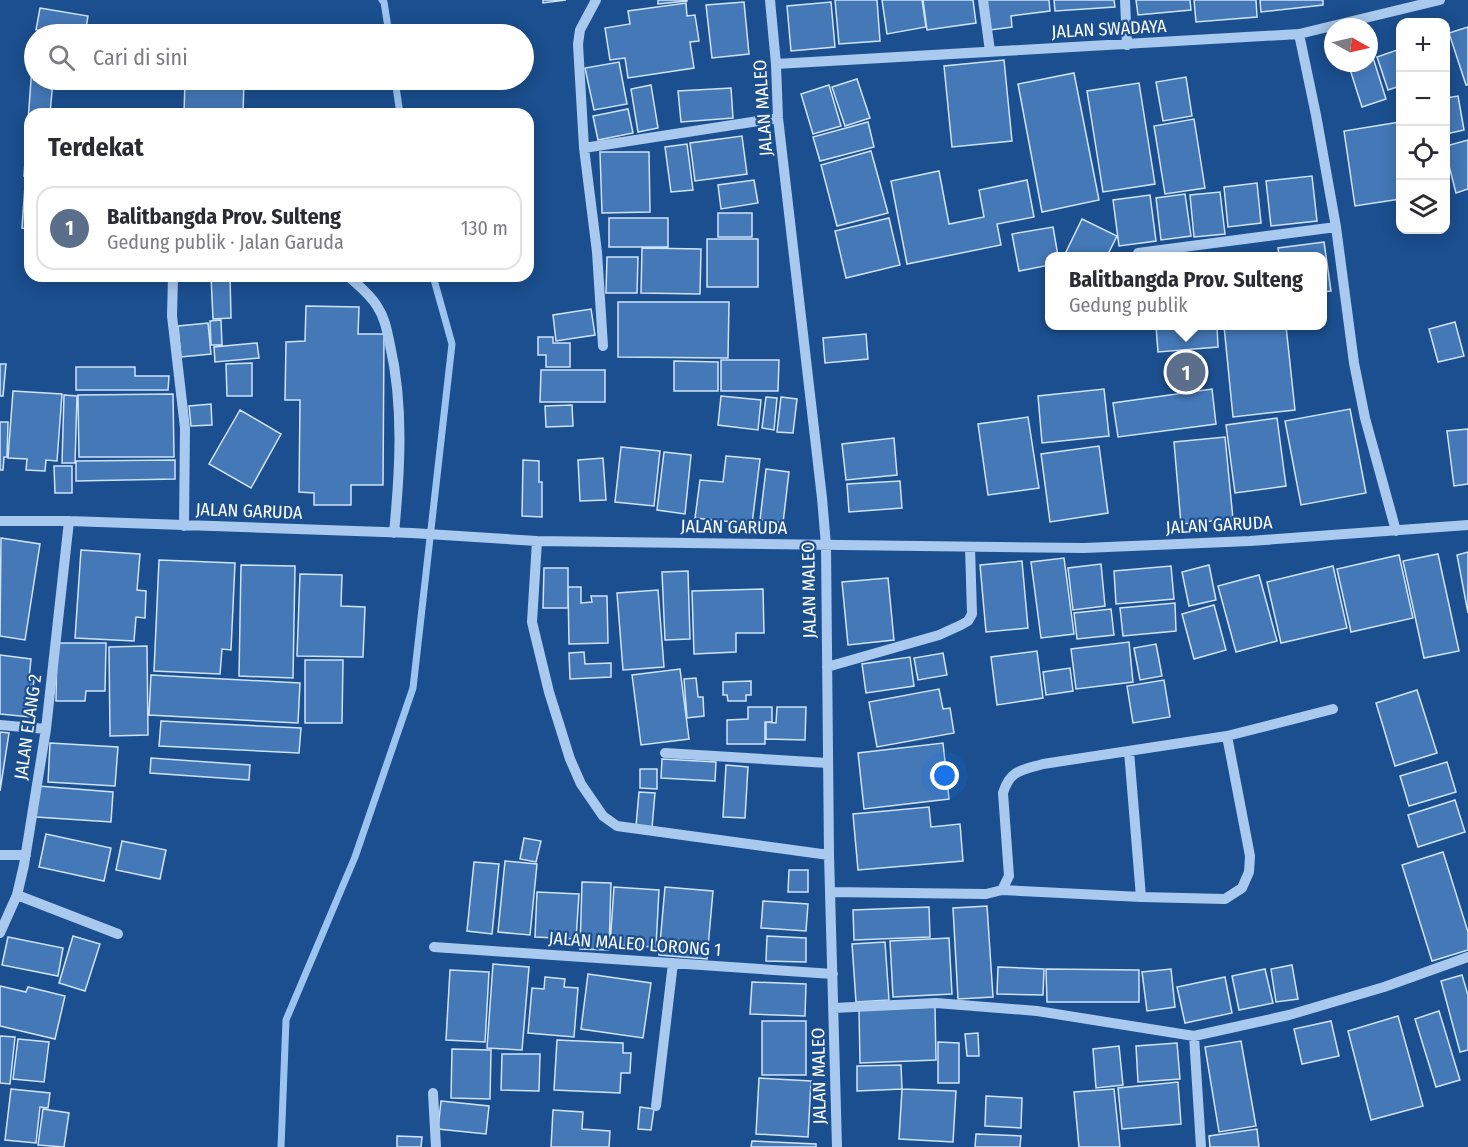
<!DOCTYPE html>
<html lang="id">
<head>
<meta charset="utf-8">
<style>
	body { margin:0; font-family:"Fira Sans Condensed",sans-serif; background:#f2f2f3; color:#2b2b33 }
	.controls { position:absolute; right:18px; top:18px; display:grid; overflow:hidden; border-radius:12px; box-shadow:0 3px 15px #0003 }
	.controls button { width:54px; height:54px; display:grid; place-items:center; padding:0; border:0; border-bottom:2px solid #e1e1e2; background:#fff; color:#2b2b33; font:30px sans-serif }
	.compass { position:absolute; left:1324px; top:18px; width:54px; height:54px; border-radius:50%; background:#fff; box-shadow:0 3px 15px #0003; rotate:98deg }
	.you { position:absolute; left:945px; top:776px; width:21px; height:21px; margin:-15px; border:4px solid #fff; border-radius:50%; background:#1a73e8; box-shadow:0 0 0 9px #1a73e833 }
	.badge { display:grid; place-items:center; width:39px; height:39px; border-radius:50%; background:#8a764a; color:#fff; font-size:20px; font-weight:700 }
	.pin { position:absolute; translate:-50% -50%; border:3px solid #fff; box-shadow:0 2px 6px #0006 }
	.popup { position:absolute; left:1045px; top:252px; width:282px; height:78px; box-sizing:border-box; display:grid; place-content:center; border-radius:12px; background:#fff; filter:drop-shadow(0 2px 4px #0005); font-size:20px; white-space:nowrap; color:#7c7c81 }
	.popup b { font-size:22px; color:#2b2b33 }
	.popup::after { content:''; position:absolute; left:50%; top:100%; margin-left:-12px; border:12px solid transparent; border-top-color:#fff }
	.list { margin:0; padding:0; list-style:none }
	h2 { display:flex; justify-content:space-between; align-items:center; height:78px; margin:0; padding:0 24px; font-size:26px }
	h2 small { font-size:20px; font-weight:400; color:#7c7c81 }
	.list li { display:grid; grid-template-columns:39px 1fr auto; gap:18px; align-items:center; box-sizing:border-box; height:84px; margin:0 12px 12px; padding:0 12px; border:2px solid #e1e1e2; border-radius:18px }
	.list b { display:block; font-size:22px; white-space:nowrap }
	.list p { margin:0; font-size:20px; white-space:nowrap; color:#7c7c81 }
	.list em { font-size:20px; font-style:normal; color:#7c7c81 }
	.icon { flex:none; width:33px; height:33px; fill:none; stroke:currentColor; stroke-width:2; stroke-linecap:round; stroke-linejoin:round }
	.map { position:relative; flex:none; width:1468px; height:1147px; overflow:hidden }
	.search { position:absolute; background:#fff; box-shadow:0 3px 15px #0003; left:24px; top:24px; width:510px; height:66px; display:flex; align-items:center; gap:15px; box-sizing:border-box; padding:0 21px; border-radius:33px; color:#7c7c81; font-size:22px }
	.panel { position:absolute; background:#fff; box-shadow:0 3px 15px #0003; left:24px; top:108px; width:510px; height:174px; border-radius:18px }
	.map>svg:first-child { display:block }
</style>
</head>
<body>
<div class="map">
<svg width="1468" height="1147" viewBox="0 0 1468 1147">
	<rect width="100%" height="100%" fill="#1b4f8f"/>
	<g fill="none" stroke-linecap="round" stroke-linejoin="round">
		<!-- stream -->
		<path stroke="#9cc4f0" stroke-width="7" d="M382,0L384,2L389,34
			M395,80L400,114
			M281,1147L286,1020L355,857L413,688L452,344L433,276"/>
	</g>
	<!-- building -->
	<path fill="#4478b7" stroke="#cfe3fa" stroke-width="1.5" d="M543,0H566L543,3Z
		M658,0H687V1L658,4Z
		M835,0H877L880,41L839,44Z
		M882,0H922L926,27L887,34Z
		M923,0H973L976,23L927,30Z
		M986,0H1049L1050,11L1011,16L1012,27L990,30Z
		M1054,0H1114L1115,7L1055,11Z
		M1136,0H1190L1191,10L1138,15Z
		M1194,0H1256L1257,17L1196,22Z
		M1260,0H1323V5L1261,12Z
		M744,2L749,54L712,58L706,5Z
		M831,2L835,47L791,51L787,6Z
		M686,3L687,16L695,15L699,41L690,42L694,68L628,78L625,58L610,60L605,28L630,24L628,11Z
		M40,8L88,16L85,34H59L36,30Z
		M1468,27V85H1466L1449,33Z
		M34,39V80H53L50,114H30V177L24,176Z
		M1370,48L1386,99L1362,107L1348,63H1369Z
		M1400,49V86L1388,90L1377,57Z
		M1004,60L1012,141L952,147L944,66Z
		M619,62L627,104L594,110L585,68Z
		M1074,73L1099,200L1042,212L1018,84Z
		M1186,77L1192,116L1163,121L1156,82Z
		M857,79L870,118L845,126L832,87Z
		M185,80H244L243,114H184Z
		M1139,83L1155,184L1103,192L1087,91Z
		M651,85L658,128L638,132L631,89Z
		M829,85L841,126L813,134L801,94Z
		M731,88L733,118L681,122L678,91Z
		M1458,96L1464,130L1446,134V98Z
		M628,109L633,133L598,140L593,116Z
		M1194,119L1205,188L1165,194L1154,126Z
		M868,122L874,147L820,161L813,137Z
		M1400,122V199L1355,206L1344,131Z
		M742,136L747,174L695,181L690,143Z
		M1468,140V189L1456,193L1446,154V146Z
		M687,144L693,190L671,192L665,147Z
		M871,151L888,213L837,226L821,165Z
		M600,152H649L650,212L602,213Z
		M939,171L949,224L984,217L979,190L1027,180L1034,217L997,224L1001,245L907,264L891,181Z
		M1312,176L1317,221L1271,226L1266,181Z
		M754,180L758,203L721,209L718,185Z
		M1257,183L1261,223L1228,227L1224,187Z
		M25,186H30V229L22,228Z
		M1220,192L1225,234L1194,237L1190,195Z
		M1185,194L1191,236L1161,240L1156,198Z
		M1150,195L1156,241L1119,246L1113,200Z
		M718,213H752V237H718Z
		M609,218H668V247H609Z
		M889,218L900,265L846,278L835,231Z
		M1082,219L1117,236L1107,256H1064Z
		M1053,227L1058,256H1050V265L1019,271L1012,234Z
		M707,239H758V287H707Z
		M1324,242L1331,291L1322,292V256H1279L1278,248Z
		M642,248L701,249L700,294L641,293Z
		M1257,253L1258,256H1229Z
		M607,257H638L637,293H606Z
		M211,276H230L231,318L213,319Z
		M618,302H729L728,358L618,357Z
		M306,306L359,307L358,334H384L383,485H351V505H314V493L299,492L300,400H285L286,342L305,341Z
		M591,309L595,335L556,341L553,315Z
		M221,320L222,345H211L210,321Z
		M1455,322L1464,356L1438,362L1429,329Z
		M208,323L211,354L181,357L178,326Z
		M1156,326H1217L1218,347L1158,352Z
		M1224,326H1286L1295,410L1233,417Z
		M866,334L868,359L825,363L823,338Z
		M538,337H553V343H570V367H546V355H538Z
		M257,343L259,358L215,362L214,347Z
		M721,360H779L778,391H721Z
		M674,361L718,362V391H674Z
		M252,363V396H227L226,364Z
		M0,364H6L3,396H0Z
		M76,367H135V376H169L168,390H76Z
		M541,370H605V402H540Z
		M1104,389L1109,436L1042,443L1038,396Z
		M1212,389L1216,424L1118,437L1113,403Z
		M13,391L62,394L57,461L46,460L45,471L26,470L27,459L8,458Z
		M173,394L174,457H79L78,395Z
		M64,395L77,396L75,463H62Z
		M721,396L761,400L758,430L718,425Z
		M766,397L777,398L774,430L762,428Z
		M781,397L797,399L793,433L777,432Z
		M211,404L212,425L191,426L189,406Z
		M572,405L573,426L546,427L545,406Z
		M1350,409L1366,493L1301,505L1285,421Z
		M240,410L281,434L251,488L209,464Z
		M1028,417L1039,488L988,495L978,424Z
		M1277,418L1286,486L1235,493L1226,425Z
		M0,422H8L7,457H4L3,470H0Z
		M1468,429V484L1454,486L1447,431Z
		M1225,437L1233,519L1181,524L1174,442Z
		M894,438L897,475L846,480L842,444Z
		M1099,446L1108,513L1050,522L1041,454Z
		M621,447L660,451L654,506L615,502Z
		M664,452L691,455L685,514L657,510Z
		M726,456L760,459L752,524L695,518L700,480L723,482Z
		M603,458L606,500L580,501L578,460Z
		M175,460V479L76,481V461Z
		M523,460L539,461V482H542V517L522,516Z
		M54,466H72V493H55Z
		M766,469L789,472L783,523L760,520Z
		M900,481L902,508L849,512L847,484Z
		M1,538L40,544L25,640L0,636Z
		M81,550L140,554L137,590L146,591L145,618L136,617L134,641L75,638Z
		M1468,552V613L1457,555Z
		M1438,554L1459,651L1424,658L1403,561Z
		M1399,555L1413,618L1351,632L1337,569Z
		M1064,558L1074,634L1041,638L1031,562Z
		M159,560L235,563L231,650L222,649L220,674L154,671Z
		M1022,561L1028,628L986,632L980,565Z
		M1101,564L1105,606L1073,610L1068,568Z
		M241,565L295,566L293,678L239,676Z
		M1209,565L1216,600L1189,606L1182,572Z
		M1171,566L1174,599L1116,604L1114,571Z
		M1333,566L1347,628L1281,643L1267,582Z
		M544,568H568V608H543Z
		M688,571L690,639L665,640L662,572Z
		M300,574L342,575L341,606L365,607L363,657L297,656Z
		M1259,575L1277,641L1236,652L1218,586Z
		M888,578L894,640L848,645L842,582Z
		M568,587H581V603L592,602L591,596H607L608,643L569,644Z
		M763,589L764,633H736V652L694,654L692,591Z
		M658,590L664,667L623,670L617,593Z
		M1175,603L1176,631L1123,636L1120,608Z
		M1214,605L1226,650L1194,659L1182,614Z
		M1111,609L1114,635L1077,639L1074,613Z
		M1129,642L1133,682L1076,689L1071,649Z
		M57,643H106L105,691H86L85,701H56Z
		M1156,644L1162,676L1140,680L1134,648Z
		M147,646L148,735L110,736L109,647Z
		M1037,651L1043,698L997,705L991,657Z
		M584,652L585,664L611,663V677L570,679L569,653Z
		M943,653L947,675L918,680L914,658Z
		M0,655L31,659L29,679H34L30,717L0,714Z
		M910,657L914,686L866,693L862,664Z
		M305,660H343L342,723H305Z
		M1070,668L1073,691L1046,695L1043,672Z
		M680,669L689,739L641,745L632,675Z
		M151,675L300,683L298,723L149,715Z
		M696,678L698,697H703L704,716L687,718L684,679Z
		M1164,680L1170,717L1133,723L1127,686Z
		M751,681V695H746V701H728L727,695H723V682Z
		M939,689L943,709L950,708L954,733L877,747L869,702Z
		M1417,690L1437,753L1395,766L1376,703Z
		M748,707H772V722H765V744H727V720L748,719Z
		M777,707H806L805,740L766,739V722L776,723Z
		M161,721L301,728L299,753L159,746Z
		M0,732L9,733L0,791Z
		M50,743L118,747L115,786L48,782Z
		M943,743L949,799L864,809L858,753Z
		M151,758L250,765L249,780L150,773Z
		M662,759L716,762L715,781L661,778Z
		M1447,762L1456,792L1409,806L1400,776Z
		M726,765L748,767L745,818L723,817Z
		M640,769H657V789L640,788Z
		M38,786L113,792L111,822L36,817Z
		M639,792L655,793L652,828L636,826Z
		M1455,800L1465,832L1418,847L1408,815Z
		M929,807L931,827L960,824L963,861L858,870L853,814Z
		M46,834L111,848L104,881L39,867Z
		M524,838L541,841L536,862L520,859Z
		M122,841L166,850L160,879L116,870Z
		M1443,852L1468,932V950L1432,961L1402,865Z
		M505,861L537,864L530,935L498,932Z
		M474,862L499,864L492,934L467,931Z
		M789,870H808V892H788Z
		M582,882L611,883L609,950L580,949Z
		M614,887L659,890L656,947L610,945Z
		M665,887L713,891L707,959L659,955Z
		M537,892L579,894L576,939L535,937Z
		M763,901L808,904L806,931L761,928Z
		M987,906L993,997L958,999L953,908Z
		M929,907L930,937L854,940L853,910Z
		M73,936L100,944L85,991L59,983Z
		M767,936L806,938V962L766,961Z
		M8,937L63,948L58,976L2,965Z
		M949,938L952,994L893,997L890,941Z
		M885,942L889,1000L856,1002L852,944Z
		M493,964L529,967L522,1050L487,1048Z
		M1292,965L1298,999L1276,1002L1271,969Z
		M998,967L1044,969L1043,995L997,994Z
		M1046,969L1139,970V1002H1047Z
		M1171,969L1175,1007L1147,1011L1142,972Z
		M1265,969L1273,1003L1239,1010L1232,976Z
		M450,970L489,972L485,1042L446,1040Z
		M588,974L651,983L643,1038L581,1029Z
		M1462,975L1468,995V1050L1460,1052L1441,981Z
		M545,977L565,979L564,987L578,988L574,1037L528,1033L532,988L544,989Z
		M1225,977L1232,1013L1185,1023L1177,987Z
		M752,982L806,984L805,1016L750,1014Z
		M0,986L26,992L28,987L65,996L55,1039L0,1026Z
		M935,1007L936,1060L860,1063L859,1010Z
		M1439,1011L1460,1080L1436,1087L1415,1019Z
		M1398,1016L1423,1106L1371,1120L1348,1031Z
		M762,1021H806V1075H762Z
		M1331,1021L1339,1056L1302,1064L1294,1029Z
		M978,1033L979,1056H967L965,1034Z
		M0,1036L15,1037L10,1084L0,1083Z
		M18,1039L49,1042L44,1082L13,1079Z
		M557,1040L623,1043V1053H631L630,1073H621L620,1093L554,1090Z
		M1241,1041L1256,1126L1219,1132L1205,1047Z
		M938,1042L959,1043V1083H938Z
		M1177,1043L1180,1079L1138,1082L1136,1046Z
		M1119,1046L1123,1085L1096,1088L1093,1049Z
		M452,1049L491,1050L490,1099L451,1098Z
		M502,1054H540L539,1091L501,1090Z
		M901,1065L902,1089L857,1091V1066Z
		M759,1078L811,1081L808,1137L756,1134Z
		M1178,1082L1181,1124L1122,1129L1118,1088Z
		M11,1089L50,1093L48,1108L40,1107L36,1143L5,1140Z
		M902,1089L956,1091L953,1142L899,1139Z
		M1114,1089L1120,1147H1079L1074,1092Z
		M986,1096L1022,1098L1021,1128L985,1126Z
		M441,1101L489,1106L486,1134L438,1129Z
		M640,1107L654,1109L651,1130L638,1129Z
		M43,1109L69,1113L64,1147L38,1145Z
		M553,1110L583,1112L582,1129L610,1131L609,1147H551Z
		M1257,1129L1259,1147H1210L1209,1136Z
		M976,1134L1021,1136L1020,1147H975Z
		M397,1136L422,1137L421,1147H397Z
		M752,1141L816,1144V1147H751Z"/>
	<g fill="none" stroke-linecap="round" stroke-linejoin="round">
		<!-- minor -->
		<path stroke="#a9c9ee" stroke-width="10" d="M596,0L580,30L578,44L584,148L778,118
			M770,0L776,64L778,118L822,498L826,545L829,855L837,1147
			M983,0L990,51
			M1125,0L1127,45
			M1299,34L1316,115L1336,227L1354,363L1365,418L1396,531
			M776,64L1299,34L1440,0
			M584,148L597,252L603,346
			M1138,253L1336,227
			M173,276L172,316L185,428L184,526
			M348,276C358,285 370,294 377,306C385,318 387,331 390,345C404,406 400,471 394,533
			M0,521H69L412,533L537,541L1084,548L1250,541L1468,525
			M537,541L532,622L549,692L570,759L581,784L603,816L617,826L829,855
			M827,667L939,635L961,625L968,621L972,614L970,547
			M0,725L46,729
			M1129,751L1141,897
			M665,753L828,763
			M0,855H26
			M1002,890L1141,897L1225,899L1242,888L1249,872L1250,856L1227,736
			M830,892L986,894L1002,890L1009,876L1003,793C1010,770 1022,770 1043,764L1227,736L1333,709
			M17,895L118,934
			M0,933L17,895L24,865L46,729L69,521
			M434,947L833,974
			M834,1008L936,1003L1037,1011L1194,1036L1289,1015L1384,987L1468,957
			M1194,1036L1201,1147
			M433,1093L436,1147
			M656,1106L673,963"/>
	</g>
	<g text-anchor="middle" stroke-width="4.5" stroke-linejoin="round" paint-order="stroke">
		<!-- street labels -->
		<g font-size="18" fill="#fff" stroke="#1b4f8f">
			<text transform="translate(1109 29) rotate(-3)" y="6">JALAN SWADAYA</text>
			<text transform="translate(763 108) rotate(-94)" y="6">JALAN MALEO</text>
			<text transform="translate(249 511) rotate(2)" y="6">JALAN GARUDA</text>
			<text transform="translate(1219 525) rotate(-3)" y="6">JALAN GARUDA</text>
			<text transform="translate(734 527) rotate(1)" y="6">JALAN GARUDA</text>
			<text transform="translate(809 590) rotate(-91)" y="6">JALAN MALEO</text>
			<text transform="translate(28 727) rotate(-82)" y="6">JALAN ELANG 2</text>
			<text transform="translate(635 944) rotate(4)" y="6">JALAN MALEO LORONG 1</text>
			<text transform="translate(819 1076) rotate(-91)" y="6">JALAN MALEO</text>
		</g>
	</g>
</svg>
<div class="controls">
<button>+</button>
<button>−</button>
<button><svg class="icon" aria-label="locate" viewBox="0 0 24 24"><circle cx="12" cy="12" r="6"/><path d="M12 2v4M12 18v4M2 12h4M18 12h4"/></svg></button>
<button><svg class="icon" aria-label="layers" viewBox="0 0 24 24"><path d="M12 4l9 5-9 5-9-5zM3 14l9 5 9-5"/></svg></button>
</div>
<svg class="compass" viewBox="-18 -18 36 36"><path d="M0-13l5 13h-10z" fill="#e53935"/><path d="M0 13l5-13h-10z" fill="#7c7c81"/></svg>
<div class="you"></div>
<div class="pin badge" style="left:1186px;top:372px;background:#5c6f8a">1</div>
<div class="popup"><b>Balitbangda Prov. Sulteng</b>Gedung publik</div>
<div class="search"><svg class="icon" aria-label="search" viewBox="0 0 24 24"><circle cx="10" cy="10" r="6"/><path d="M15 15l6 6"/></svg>Cari di sini</div>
<section class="panel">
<h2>Terdekat<small></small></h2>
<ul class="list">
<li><span class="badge" style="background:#5c6f8a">1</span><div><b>Balitbangda Prov. Sulteng</b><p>Gedung publik · Jalan Garuda</p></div><em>130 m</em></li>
</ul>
</section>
</div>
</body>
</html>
